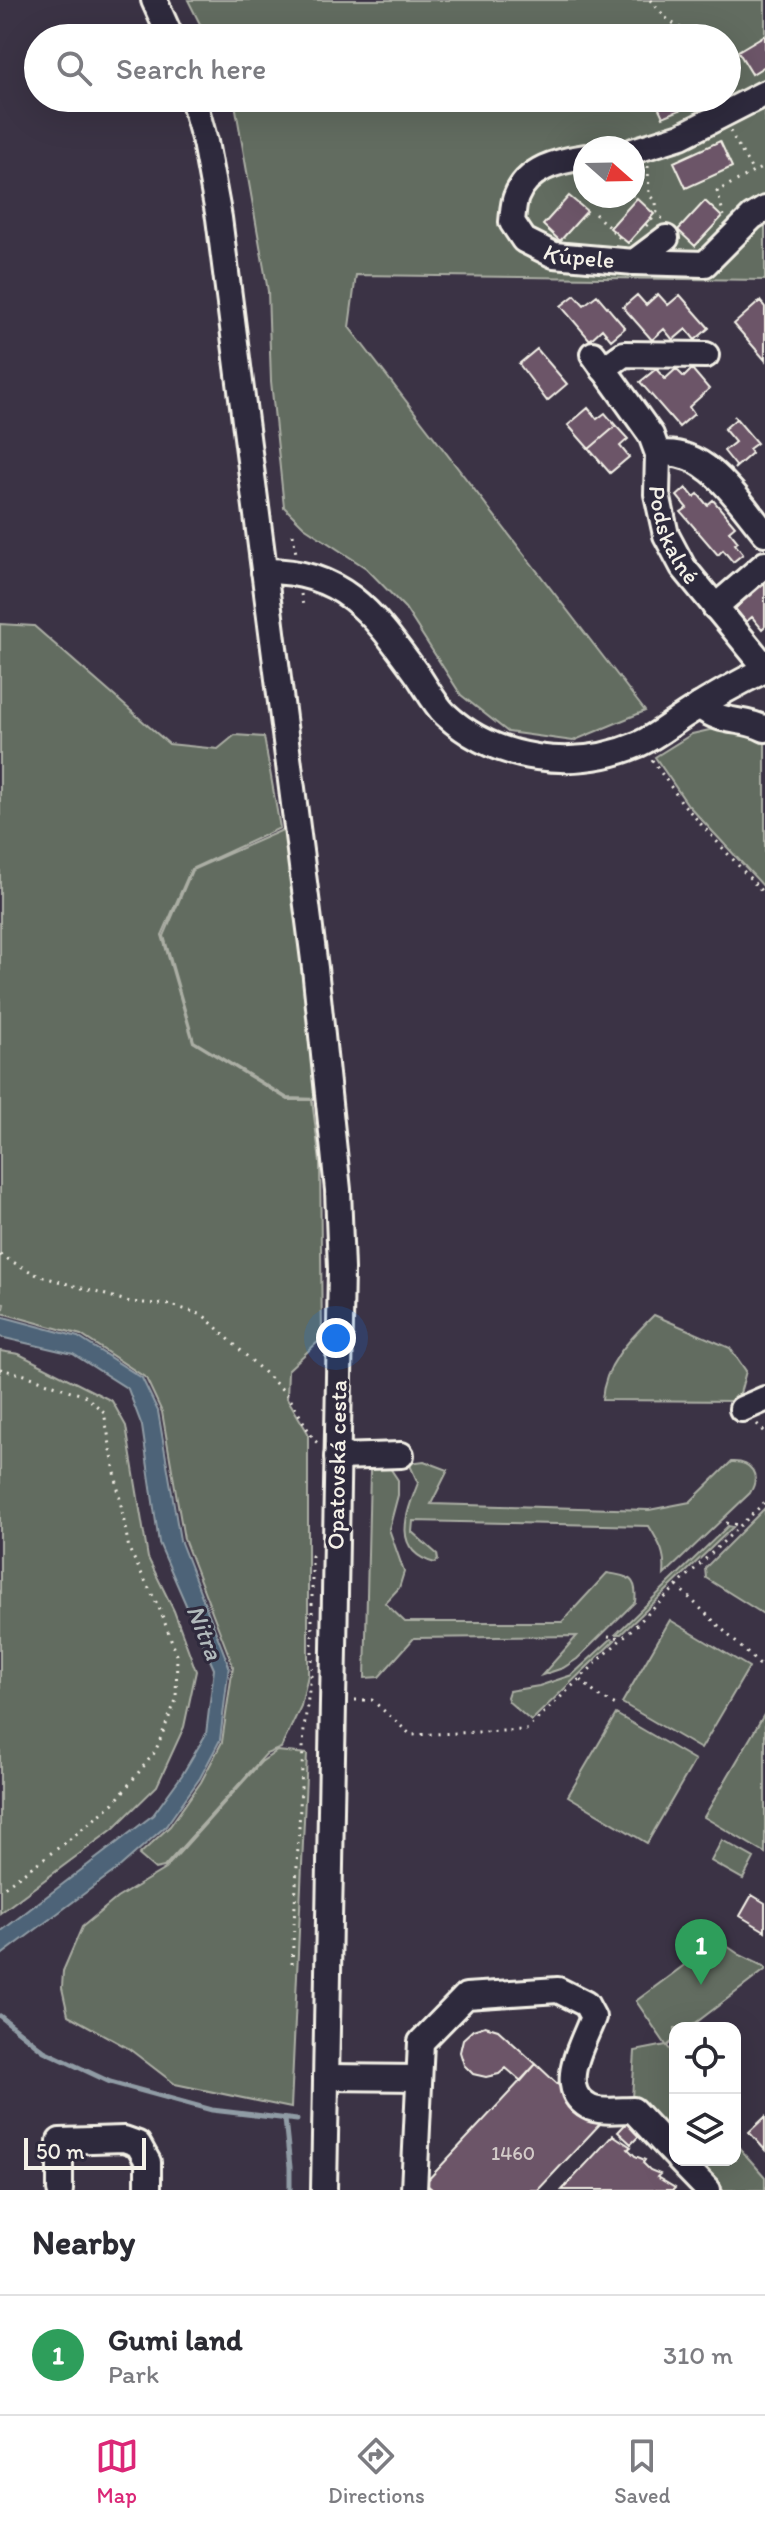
<!DOCTYPE html>
<html lang="en">
<head>
<meta charset="utf-8">
<style>
	body { margin:0; font-family:Itim,sans-serif; background:#f2f2f3; color:#2b2b33 }
	.controls { position:absolute; right:24px; bottom:24px; display:grid; overflow:hidden; border-radius:16px; box-shadow:0 8px 32px #0002 }
	.controls button { width:72px; height:72px; display:grid; place-items:center; padding:0; border:0; border-bottom:2px solid #e1e1e2; background:#fff; color:#2b2b33; font:40px sans-serif }
	.compass { position:absolute; left:573px; top:136px; width:72px; height:72px; border-radius:50%; background:#fff; box-shadow:0 8px 32px #0002; rotate:110deg }
	.scale { position:absolute; left:24px; bottom:20px; width:122px; box-sizing:border-box; padding-left:8px; border:4px solid #f4f1e8; border-top:0; font-size:22px; line-height:28px; white-space:nowrap; color:#f4f1e8; -webkit-text-stroke:6px #2f2a3d; paint-order:stroke }
	.you { position:absolute; left:336px; top:1338px; width:28px; height:28px; margin:-20px; border:6px solid #fff; border-radius:50%; background:#1a73e8; box-shadow:0 0 0 12px #1a73e833 }
	.badge { display:grid; place-items:center; width:52px; height:52px; border-radius:50%; background:#db2777; color:#fff; font-size:26px; font-weight:700 }
	.pin { position:absolute; translate:-50% -66px; filter:drop-shadow(0 2px 4px #0008) }
	.pin::after { content:''; position:absolute; top:42px; width:28px; height:24px; background:inherit; clip-path:polygon(0 0,100% 0,50% 100%) }
	.list { margin:0; padding:0; list-style:none }
	h2 { display:flex; justify-content:space-between; align-items:center; height:104px; margin:0; padding:0 32px; font-size:34px }
	h2 small { font-size:26px; font-weight:400; color:#7c7c81 }
	.list li { display:grid; grid-template-columns:52px 1fr auto; gap:24px; align-items:center; box-sizing:border-box; height:120px; padding:0 32px; border-top:2px solid #e1e1e2 }
	.list b { display:block; font-size:30px; white-space:nowrap }
	.list p { margin:0; font-size:26px; white-space:nowrap; color:#7c7c81 }
	.list em { font-size:26px; font-style:normal; color:#7c7c81 }
	.icon { flex:none; width:44px; height:44px; fill:none; stroke:currentColor; stroke-width:2; stroke-linecap:round; stroke-linejoin:round }
	.map { position:relative; flex:none; width:765px; height:2190px; overflow:hidden }
	.search { position:absolute; background:#fff; box-shadow:0 8px 32px #0002; left:24px; right:24px; top:24px; height:88px; display:flex; align-items:center; gap:20px; box-sizing:border-box; padding:0 28px; border-radius:44px; color:#7c7c81; font-size:30px }
	.sheet { height:224px; background:#fff }
	nav { display:flex; justify-content:space-around; align-items:center; box-sizing:border-box; height:112px; border-top:2px solid #e1e1e2; background:#fff; font-size:22px; color:#7c7c81 }
	nav a { display:grid; justify-items:center; gap:4px }
	nav .on { color:#db2777 }
	.map>svg:first-child { display:block }
</style>
</head>
<body>
<div class="map">
<svg width="765" height="2190" viewBox="0 0 765 2190">
	<rect width="100%" height="100%" fill="#3b3345"/>
	<filter id="ink" filterUnits="userSpaceOnUse"><feTurbulence type="fractalNoise" baseFrequency=".0125" numOctaves="2"/><feDisplacementMap in="SourceGraphic" scale="16" xChannelSelector="R" yChannelSelector="G"/><feConvolveMatrix kernelMatrix="1 2 1 2 8 2 1 2 1" color-interpolation-filters="sRGB"/></filter>
	<g filter="url(#ink)">
		<!-- green -->
		<path fill="#626c60" stroke="#abaea4" stroke-width="2" fill-rule="evenodd" d="M188,0H765V280L356,275L349,327L645,711L573,741L508,732L461,695L405,608L366,568L304,527L284,507L271,381L268,291L234,98H727V38H207ZM585,148H633V196H585Z
			M0,624L34,626L169,744L218,749L235,735L264,737L280,828L191,869L162,935L193,1042L288,1100H312L320,1162L322,1338L288,1370L287,1398L308,1433V1675L301,1706L281,1748L266,1754L164,1867L155,1869L139,1855L170,1826L201,1782L222,1742L233,1666L184,1539L162,1412L146,1378L81,1335L2,1313L4,1304L0,1303Z
			M718,728L765,737V888L688,805L655,757L692,734Z
			M287,828L319,1099L288,1098L194,1041L164,936L192,870Z
			M654,1315L730,1348L746,1371L738,1401L602,1400C604,1364 630,1339 654,1315Z
			M0,1351L19,1354L112,1401L126,1426L148,1558L174,1611L196,1671L184,1727L157,1786L113,1829L0,1913Z
			M424,1461L448,1470L431,1504L649,1510L690,1502L731,1462C752,1461 761,1475 750,1493L664,1575C666,1554 660,1544 649,1526L413,1521L412,1532L437,1554L438,1560L435,1563C391,1551 406,1514 418,1483L409,1463Z
			M378,1464L390,1468L398,1480V1495L389,1529L404,1572L399,1588L385,1603L405,1622H562L607,1573C629,1576 638,1578 635,1602L577,1659L563,1668L542,1675L577,1636L414,1638L379,1677L365,1678L370,1471Z
			M765,1508V1615L706,1578L705,1568Z
			M728,1526L733,1527L621,1634H616Z
			M670,1620L749,1667L701,1749L622,1703Z
			M611,1639L615,1640L531,1721L509,1702L507,1697L509,1691L539,1686L572,1675Z
			M765,1713V1853L704,1817Z
			M616,1714L695,1760L647,1843L568,1796Z
			M277,1751L307,1754L291,2108L175,2084L128,2048L68,2015L62,1988L63,1971L82,1927L117,1898L165,1869L261,1762Z
			M722,1840L754,1858L743,1879L711,1861Z
			M718,1940L740,1955L765,1967V1970L689,2028H675V2039L667,2046L675,2056V2145L632,2098L635,2051L666,2045L636,2001Z
			M735,2143L765,2177V2190H717L689,2160H735Z"/>
		<!-- water -->
		<path fill="#4d6478" stroke="#909ca5" stroke-width="2" d="M0,1316L78,1337L142,1378L158,1411L180,1540L229,1666L220,1740L200,1778L166,1826L116,1870L0,1956V1932L153,1815L182,1775L206,1734L214,1669L159,1543L142,1426L128,1389L73,1354L0,1337Z"/>
		<g fill="none" stroke-linecap="round" stroke-linejoin="round">
			<!-- stream -->
			<path stroke="#909ca5" stroke-width="5" d="M0,2016L44,2051L110,2082L212,2110L297,2120
				M285,2119L290,2167V2190"/>
		</g>
		<!-- building -->
		<path fill="#6c5567" stroke="#f4f1e8" stroke-width="2" d="M765,35V66L752,74L738,51Z
			M654,98H703L704,100L663,117Z
			M720,141L732,167L686,188L674,162Z
			M569,196L587,211L560,241L543,225Z
			M637,198L654,214L628,243L610,228Z
			M705,201L722,217L695,246L678,230Z
			M658,294L668,305L680,295L709,328L695,340L686,329L673,340L664,329L652,340L623,307L637,295L646,305Z
			M575,295L584,305L597,295L625,328L611,340L602,329L590,340L561,306Z
			M760,301L765,307V360L734,324Z
			M537,349L567,384L547,401L519,364Z
			M656,369L665,379L676,369L684,377L692,369L709,389L689,407L694,414L679,427L640,382Z
			M588,408L597,419L605,413L616,426L589,449L568,425Z
			M734,416L757,443L749,449L752,453L734,469L736,466L724,451L735,442L724,429L736,419Z
			M616,426L628,439L620,446L629,457L610,473L589,449Z
			M686,488L694,497L698,494L707,505L713,500L735,526L729,531L738,542L735,544L743,554L733,562L723,550L718,555L681,512L687,508L677,496Z
			M761,582L763,584L765,583V626L762,629L752,617L746,622L735,609Z
			M752,1895L765,1903V1931L740,1916Z
			M485,2026L498,2030L536,2064L521,2081L506,2068L499,2074L486,2077L473,2074L464,2065L460,2052L463,2039L473,2030Z
			M536,2064L600,2124L538,2190H433L425,2183Z
			M634,2115L647,2128L631,2144L618,2132Z
			M765,2117V2150L749,2132Z
			M613,2135L631,2147L628,2149L635,2156L645,2160L643,2163L650,2170L660,2174L657,2177L675,2188L673,2190H562Z"/>
		<g fill="none" stroke-linecap="round" stroke-linejoin="round">
			<!-- minor casing -->
			<g stroke="#f4f1e8" stroke-width="30">
				<g id="minor">
					<path d="M154,0L171,38"/>
					<path d="M193,98L205,142L219,218L315,968L338,1190L341,1269L324,2190"/>
					<path d="M633,151L681,136L765,93"/>
					<path id="s1" d="M585,157C558,161 527,168 516,197C513,204 513,214 512,222L524,240L554,255L634,262L666,238"/>
					<path d="M634,262L705,264L752,217L765,209"/>
					<path id="s2" d="M593,354L651,435L658,454L657,494L666,535L683,567L765,667"/>
					<path d="M603,369L624,354L706,355"/>
					<path d="M658,454C706,446 738,501 765,533"/>
					<path d="M264,571C344,570 374,615 417,674C426,687 434,703 445,714C496,762 576,771 639,744C655,737 671,724 685,715C711,698 737,683 765,670"/>
					<path d="M715,607L765,564"/>
					<path d="M699,706C724,726 741,716 765,729"/>
					<path d="M742,1409L765,1399"/>
					<path d="M337,1457L401,1455"/>
					<path d="M326,2077L419,2078"/>
					<path d="M679,2160L708,2190"/>
					<path d="M60,2190V2141L124,2139L138,2144L148,2162V2190"/>
					<path d="M414,2190L421,2042L466,1996L558,1990L586,2004L593,2017C583,2044 555,2088 589,2107C599,2113 621,2110 633,2110L675,2155"/>
				</g>
			</g>
			<!-- path -->
			<path stroke="#f4f1e8" stroke-width="3" stroke-dasharray="2 6" stroke-linecap="butt" d="M650,0L668,20L687,32L691,38
				M730,131L753,172
				M648,166L649,195L656,202L657,214L664,220
				M595,214L622,240
				M724,216L717,191L765,166
				M646,226L657,214
				M293,534L296,554
				M301,594L303,606
				M652,760L683,804L765,895
				M0,1255L37,1275L130,1302L171,1305L203,1315L288,1395L314,1440L319,1444
				M0,1369L25,1375L85,1396L104,1412L129,1549L160,1610L177,1655L176,1700L155,1752L114,1803L65,1843L0,1890
				M757,1424L765,1432
				M726,1523L740,1525
				M677,1586L765,1670
				M608,1636L622,1638
				M312,1661V1556L314,1553
				M581,1680L598,1696L620,1707
				M355,1700H372L411,1735L526,1730L765,1502
				M292,1964L304,1729L312,1668"/>
			<!-- minor -->
			<use href="#minor" stroke="#2f2a3d" stroke-width="24"/>
		</g>
	</g>
	<g text-anchor="middle" stroke-width="6" stroke-linejoin="round" paint-order="stroke">
		<!-- number labels -->
		<g font-size="20" fill="#d2cac8">
			<text x="513" y="2160">1460</text>
		</g>
		<!-- street labels -->
		<g font-size="24" fill="#f4f1e8" stroke="#2f2a3d">
			<text dy="8" stroke="none"><textPath href="#s1" startOffset="190">Kúpele</textPath></text>
			<text dy="8" stroke="none"><textPath href="#s2" startOffset="204">Podskalné</textPath></text>
			<text transform="translate(337 1465) rotate(-89)" y="8">Opatovská cesta</text>
		</g>
		<!-- water labels -->
		<g font-size="26" font-style="italic" fill="#b1b9bb" stroke="#2f2a3d">
			<text transform="translate(205 1632) rotate(68)" y="9">Nitra</text>
		</g>
	</g>
</svg>
<div class="controls">
<button><svg class="icon" aria-label="locate" viewBox="0 0 24 24"><circle cx="12" cy="12" r="6"/><path d="M12 2v4M12 18v4M2 12h4M18 12h4"/></svg></button>
<button><svg class="icon" aria-label="layers" viewBox="0 0 24 24"><path d="M12 4l9 5-9 5-9-5zM3 14l9 5 9-5"/></svg></button>
</div>
<svg class="compass" viewBox="-18 -18 36 36"><path d="M0-13l5 13h-10z" fill="#e53935"/><path d="M0 13l5-13h-10z" fill="#7c7c81"/></svg>
<div class="scale">50 m</div>
<div class="you"></div>
<div class="pin badge" style="left:701px;top:1985px;background:#2e9e5b">1</div>
<div class="search"><svg class="icon" aria-label="search" viewBox="0 0 24 24"><circle cx="10" cy="10" r="6"/><path d="M15 15l6 6"/></svg>Search here</div>
</div>
<section class="sheet">
<h2>Nearby<small></small></h2>
<ul class="list">
<li><span class="badge" style="background:#2e9e5b">1</span><div><b>Gumi land</b><p>Park</p></div><em>310 m</em></li>
</ul>
</section>
<nav>
<a class="on"><svg class="icon" aria-label="map" viewBox="0 0 24 24"><path d="M3 6l6-2 6 2 6-2v14l-6 2-6-2-6 2zM9 4v14M15 6v14"/></svg>Map</a>
<a><svg class="icon" aria-label="directions" viewBox="0 0 24 24"><path d="M12 3l9 9-9 9-9-9zM9 14v-3h6M13 9l2 2-2 2"/></svg>Directions</a>
<a><svg class="icon" aria-label="saved" viewBox="0 0 24 24"><path d="M7 4h10v16l-5-4-5 4z"/></svg>Saved</a>
</nav>
</body>
</html>
